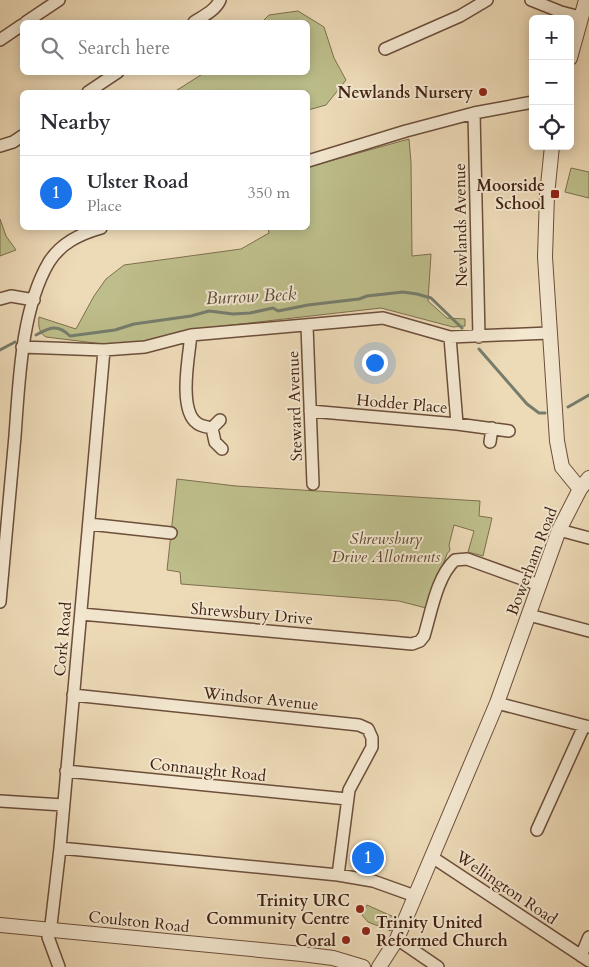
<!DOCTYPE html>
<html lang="en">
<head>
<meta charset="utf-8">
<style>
	body { margin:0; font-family:Cardo,serif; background:#f7f7f7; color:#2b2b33 }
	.controls { position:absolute; right:15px; top:15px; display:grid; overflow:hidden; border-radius:8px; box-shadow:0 2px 12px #0003 }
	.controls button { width:45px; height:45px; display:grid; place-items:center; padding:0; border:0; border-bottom:1px solid #e1e1e2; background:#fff; color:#2b2b33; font:25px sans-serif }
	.you { position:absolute; left:374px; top:362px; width:18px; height:18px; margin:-12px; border:4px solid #fff; border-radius:50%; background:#1a73e8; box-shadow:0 0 0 8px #1a73e833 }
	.badge { display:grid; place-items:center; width:32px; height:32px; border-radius:50%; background:#1a73e8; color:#fff; font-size:16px; font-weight:700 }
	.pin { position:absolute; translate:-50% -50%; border:2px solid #fff; box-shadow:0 1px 5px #0006 }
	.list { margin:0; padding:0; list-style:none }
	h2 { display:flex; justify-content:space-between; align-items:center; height:65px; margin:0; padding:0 20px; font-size:21px }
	h2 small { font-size:16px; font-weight:400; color:#7c7c81 }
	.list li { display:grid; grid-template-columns:32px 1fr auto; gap:15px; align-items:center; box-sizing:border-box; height:75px; padding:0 20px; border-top:1px solid #e1e1e2 }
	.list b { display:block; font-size:19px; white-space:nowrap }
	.list p { margin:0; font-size:16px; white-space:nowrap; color:#7c7c81 }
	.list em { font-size:16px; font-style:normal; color:#7c7c81 }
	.icon { flex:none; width:28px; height:28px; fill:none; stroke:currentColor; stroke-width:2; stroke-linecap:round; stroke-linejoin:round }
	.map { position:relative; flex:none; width:589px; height:967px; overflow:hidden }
	.search { position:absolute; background:#fff; box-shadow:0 2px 12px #0003; left:20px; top:20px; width:290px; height:55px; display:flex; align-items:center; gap:12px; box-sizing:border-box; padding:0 18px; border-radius:8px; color:#7c7c81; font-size:19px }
	.panel { position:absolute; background:#fff; box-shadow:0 2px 12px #0003; left:20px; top:90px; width:290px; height:140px; border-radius:8px }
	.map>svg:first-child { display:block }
</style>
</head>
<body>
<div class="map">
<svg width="589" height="967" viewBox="0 0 589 967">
	<rect width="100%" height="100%" fill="#eddab7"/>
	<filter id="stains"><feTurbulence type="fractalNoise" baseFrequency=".004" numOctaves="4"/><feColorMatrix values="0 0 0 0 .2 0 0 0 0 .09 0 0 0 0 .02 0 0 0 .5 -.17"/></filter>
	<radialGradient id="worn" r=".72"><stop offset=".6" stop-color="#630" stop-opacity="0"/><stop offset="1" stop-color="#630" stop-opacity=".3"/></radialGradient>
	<!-- green -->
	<path fill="#bdbe8b" stroke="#7f6f4e" d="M298,11L324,27L334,58L346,80L326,105L308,110V92H174L204,73L308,72V22H262L269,15Z
		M409,139L411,162L412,256L431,254L428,301L447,318L465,319V326L453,327L381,308L188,330L144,342L103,344L46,337C39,333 38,326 39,317L76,329L94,296L106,279L124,265L241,249L269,233L268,228H308V167Z
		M571,168L589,172V198L565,192Z
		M0,219L6,236L16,250L0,256Z
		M177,479L236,486L480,501L479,516L492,518L483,556L468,552L474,531L454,525L449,545L450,550L447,554L426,608L399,601L181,584L180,572L167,570Z
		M367,905L396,918L391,931L368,922L362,915Z"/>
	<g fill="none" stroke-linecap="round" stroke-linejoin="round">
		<!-- stream -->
		<path stroke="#767d6d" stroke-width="3" d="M36,335C50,327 58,324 70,336L115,330L134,324L191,316L209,311L233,314L250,313L273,308L278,311L308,305L359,299L367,296L403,292L417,294L431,298L462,328
			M479,349L527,404L539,413H545
			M0,350L15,342
			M568,407L589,395"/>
		<!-- minor casing -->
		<g stroke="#6c4e3a" stroke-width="14">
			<path id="minor" d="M531,0L561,12L580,17
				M26,22L59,0
				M194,22C203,16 215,11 220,0
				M0,40L22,25
				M385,49L460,16L487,0
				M88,92L118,72
				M474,113L479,337
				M0,146L13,142L22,136
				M308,161L406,131L474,113L533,102
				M0,299L11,296L34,300
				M307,326L313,484
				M191,335C189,355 178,410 197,423C200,426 207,427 212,428L220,420
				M450,337L457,424
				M22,347L104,350L145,347L191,335L383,318L450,337L549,333
				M310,411L457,424L509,431
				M212,428L215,442L222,449
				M490,442L492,428
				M89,524L171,533
				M559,530L589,538
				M0,602C5,546 10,491 15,436C19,383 21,309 49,262C61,243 80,234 101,228
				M81,614L412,644L420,641L424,636C431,613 437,576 455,560L467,559L539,585
				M529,615L589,631
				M73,695L359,725L368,729L372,738V747L349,790L338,875
				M497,703L589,727
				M66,771L347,799
				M0,801L63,805
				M537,830L584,726
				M60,848L338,875L373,881L415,896
				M432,857L589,961
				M397,939L438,967
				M581,956L589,937
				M59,967L48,937L51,925L60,848L104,350"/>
		</g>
		<!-- tertiary casing -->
		<g stroke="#6c4e3a" stroke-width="16">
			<path id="tertiary" d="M570,58L586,0
				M552,146L547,195L545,257L557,441L562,467L580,489
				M0,925L302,954L333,958L363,967
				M379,967L397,939L497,703L559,530L580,489L589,478"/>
		</g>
		<!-- minor -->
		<use href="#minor" stroke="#f3e7d0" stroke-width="11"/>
		<!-- tertiary -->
		<use href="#tertiary" stroke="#f3e7d0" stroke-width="14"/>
	</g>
	<!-- markers -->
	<g fill="#8f2418" stroke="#f3e7d0" stroke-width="2">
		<circle cx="483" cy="92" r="5"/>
		<rect x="550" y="189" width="10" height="10" rx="2.5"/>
		<circle cx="360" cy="909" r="5"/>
		<circle cx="366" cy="931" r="5"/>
		<circle cx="346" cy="940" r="5"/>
	</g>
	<g text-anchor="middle" stroke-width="4" stroke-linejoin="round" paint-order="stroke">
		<!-- poi labels -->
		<g font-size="16" font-weight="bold" fill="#412011" stroke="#f3e7d0" text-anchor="end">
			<text x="473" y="98">Newlands Nursery</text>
			<text x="545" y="191">Moorside<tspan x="545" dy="18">School</tspan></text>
			<text x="350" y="906">Trinity URC<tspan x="350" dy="18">Community Centre</tspan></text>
			<text x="376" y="928" text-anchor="start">Trinity United<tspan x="376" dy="18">Reformed Church</tspan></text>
			<text x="336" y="946">Coral</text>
		</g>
		<!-- street labels -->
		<g font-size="16" fill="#412011" stroke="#f3e7d0">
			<text transform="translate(460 225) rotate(-91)" y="6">Newlands Avenue</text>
			<text transform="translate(402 403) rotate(5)" y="6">Hodder Place</text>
			<text transform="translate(294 406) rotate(-92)" y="6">Steward Avenue</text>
			<text transform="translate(531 561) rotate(-69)" y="6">Bowerham Road</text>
			<text transform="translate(252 613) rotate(5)" y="6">Shrewsbury Drive</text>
			<text transform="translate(62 639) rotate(-85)" y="6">Cork Road</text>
			<text transform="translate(261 698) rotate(6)" y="6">Windsor Avenue</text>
			<text transform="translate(208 769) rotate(6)" y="6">Connaught Road</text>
			<text transform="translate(507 887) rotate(34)" y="6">Wellington Road</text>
			<text transform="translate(139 921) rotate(6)" y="6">Coulston Road</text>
		</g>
		<!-- park labels -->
		<g font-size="16" font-style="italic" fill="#604830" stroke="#f3e7d0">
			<text x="386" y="544">Shrewsbury<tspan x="386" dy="18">Drive Allotments</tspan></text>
		</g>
		<!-- water labels -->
		<g font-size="18" font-style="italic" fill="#5c4e3f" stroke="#f3e7d0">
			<text transform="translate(251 296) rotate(-3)" y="6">Burrow Beck</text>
		</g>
	</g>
	<rect width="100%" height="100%" filter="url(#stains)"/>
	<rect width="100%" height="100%" fill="url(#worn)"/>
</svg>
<div class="controls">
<button>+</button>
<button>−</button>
<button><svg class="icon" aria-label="locate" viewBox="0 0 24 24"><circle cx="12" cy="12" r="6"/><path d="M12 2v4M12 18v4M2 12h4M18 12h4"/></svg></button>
</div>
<div class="you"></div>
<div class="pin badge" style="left:368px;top:858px">1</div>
<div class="search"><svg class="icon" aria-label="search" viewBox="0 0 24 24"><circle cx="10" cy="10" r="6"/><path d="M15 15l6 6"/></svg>Search here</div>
<section class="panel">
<h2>Nearby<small></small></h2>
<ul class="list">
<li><span class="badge">1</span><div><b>Ulster Road</b><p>Place</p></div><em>350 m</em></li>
</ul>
</section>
</div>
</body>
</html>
